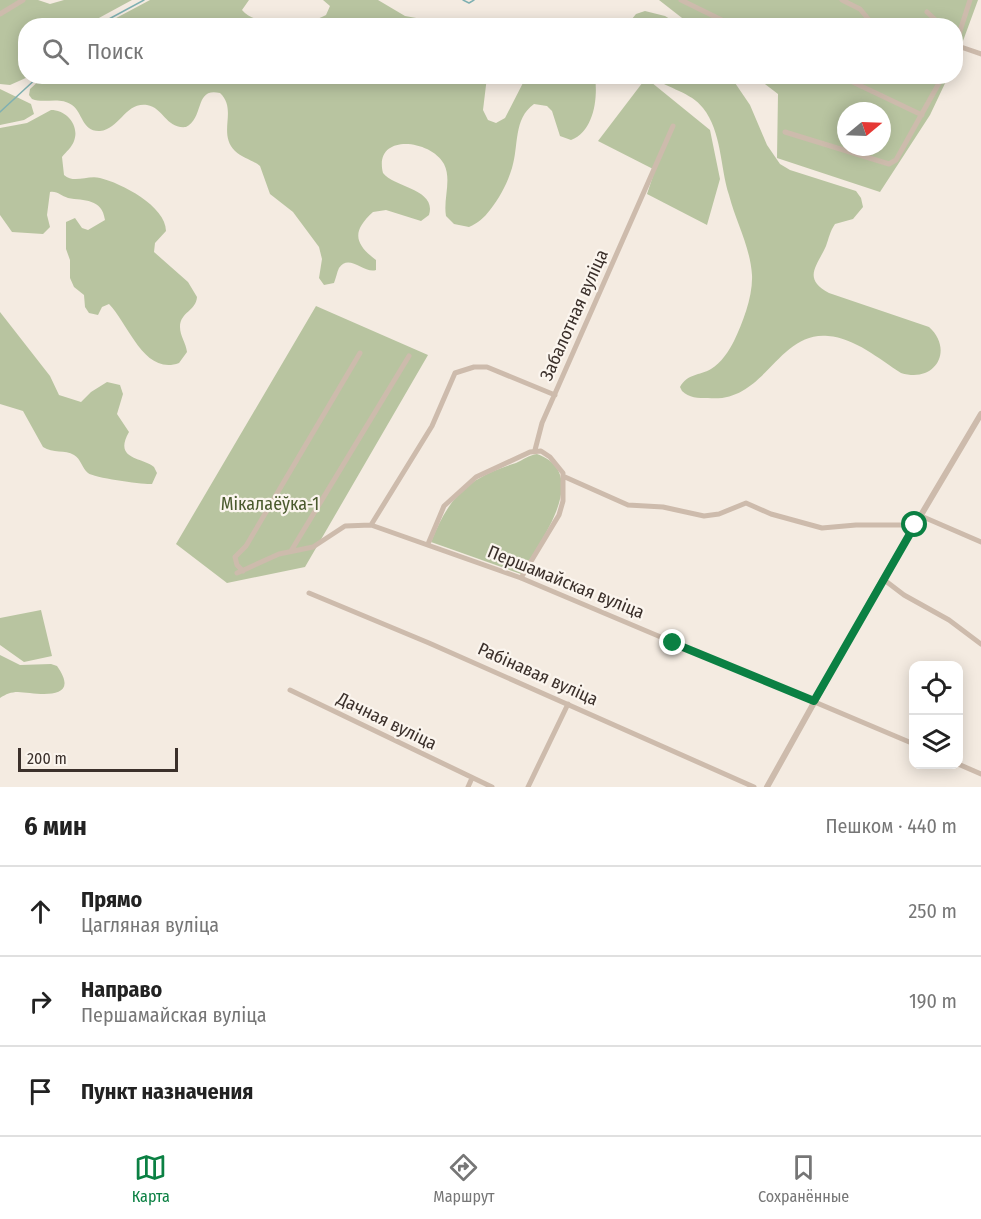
<!DOCTYPE html>
<html lang="ru">
<head>
<meta charset="utf-8">
<style>
	body { margin:0; font-family:"Fira Sans Condensed",sans-serif; background:#f2f2f2; color:#222 }
	.controls { position:absolute; right:18px; bottom:18px; display:grid; overflow:hidden; border-radius:12px; box-shadow:0 3px 15px #0003 }
	.controls button { width:54px; height:54px; display:grid; place-items:center; padding:0; border:0; border-bottom:2px solid #e0e0e0; background:#fff; color:#222; font:30px sans-serif }
	.compass { position:absolute; left:837px; top:102px; width:54px; height:54px; border-radius:50%; background:#fff; box-shadow:0 3px 15px #0003; rotate:71deg }
	.scale { position:absolute; left:18px; bottom:15px; width:160px; box-sizing:border-box; padding-left:6px; border:3px solid #3b302b; border-top:0; font-size:16px; line-height:21px; white-space:nowrap; color:#3b302b; -webkit-text-stroke:4px #fbf5ee; paint-order:stroke }
	.stop { position:absolute; width:18px; height:18px; margin:-14px; border:4px solid #0b8043; border-radius:50%; background:#fff }
	.stop.end { background:#0b8043; border-color:#fff; box-shadow:0 2px 6px #0008 }
	.list { margin:0; padding:0; list-style:none }
	h2 { display:flex; justify-content:space-between; align-items:center; height:78px; margin:0; padding:0 24px; font-size:26px }
	h2 small { font-size:20px; font-weight:400; color:#767676 }
	.list li { display:grid; grid-template-columns:39px 1fr auto; gap:18px; align-items:center; box-sizing:border-box; height:90px; padding:0 24px; border-top:2px solid #e0e0e0 }
	.list b { display:block; font-size:22px; white-space:nowrap }
	.list p { margin:0; font-size:20px; white-space:nowrap; color:#767676 }
	.list em { font-size:20px; font-style:normal; color:#767676 }
	.icon { flex:none; width:33px; height:33px; fill:none; stroke:currentColor; stroke-width:2; stroke-linecap:round; stroke-linejoin:round }
	.map { position:relative; flex:none; width:981px; height:787px; overflow:hidden }
	.search { position:absolute; background:#fff; box-shadow:0 3px 15px #0003; left:18px; right:18px; top:18px; height:66px; display:flex; align-items:center; gap:15px; box-sizing:border-box; padding:0 21px; border-radius:24px; color:#767676; font-size:22px }
	.sheet { height:348px; background:#fff }
	nav { display:flex; justify-content:space-around; align-items:center; box-sizing:border-box; height:84px; border-top:2px solid #e0e0e0; background:#fff; font-size:16px; color:#767676 }
	nav a { display:grid; justify-items:center; gap:3px }
	nav .on { color:#0b8043 }
	.map>svg:first-child { display:block }
</style>
</head>
<body>
<div class="map">
<svg width="981" height="787" viewBox="0 0 981 787">
	<rect width="100%" height="100%" fill="#f4ebe1"/>
	<!-- green -->
	<path fill="#b8c4a0" fill-rule="evenodd" d="M0,0H38L50,4L64,0H132L86,25L26,26V76L28,77L10,85L0,84Z
		M150,0H249L242,10C256,28 308,26 326,15L330,6L323,0H378L405,16L456,25H103Z
		M659,0H978L956,60V26L691,25Z
		M645,11L665,16L680,25H627L636,14Z
		M43,77H487L483,110L488,120L496,123L505,118L526,77H595C598,98 594,131 571,140L560,136L552,111L547,106L534,104C513,119 519,146 512,168C507,184 500,197 490,210C484,218 478,223 469,227L454,224L446,216C443,199 452,180 444,164C430,139 373,133 383,173C395,188 437,189 429,215L421,221L386,210L373,212C351,232 355,244 376,260V270C364,274 349,253 339,268C337,272 336,278 334,283L324,285L319,278L322,259L319,247L293,212L270,194L260,166C253,160 242,158 235,151C217,133 238,110 220,93C194,87 205,117 186,127C166,129 164,108 147,105C125,102 120,129 100,131C82,132 83,113 72,105C59,96 45,104 32,99L29,95L30,89Z
		M653,77H731L750,105L767,145L780,164L790,170L856,191L861,198L863,207L853,219L835,224C830,231 829,238 826,246C817,266 802,279 829,293L929,327C954,349 936,384 901,373C879,359 855,338 828,336C777,331 765,404 708,398C698,398 689,398 682,391L680,387C688,373 699,376 711,369C721,363 729,351 734,341C743,322 753,296 752,275C750,246 736,222 729,195C720,167 722,132 703,108C691,92 668,89 653,77Z
		M756,77H948L930,115L880,192L777,158L778,94ZM846,111H882V147H846Z
		M646,78L710,130L720,179L707,225L647,194L655,170L598,141Z
		M0,89L31,104L34,114L24,120L0,125Z
		M51,110C66,110 80,125 74,141C72,147 66,152 62,157L64,175C74,184 87,175 100,178C121,183 166,206 166,231L155,243L154,252L188,282L197,297C196,311 180,312 180,327C180,336 186,343 187,352L179,363C144,376 128,323 109,304L102,307L98,315L89,313L85,307L84,295L74,287L70,278V260L66,249V222L75,218L82,228L88,230L105,220C102,198 84,201 68,198C61,196 58,191 50,192L47,215L50,227L43,234L12,232L0,215V128L27,123Z
		M316,306L428,355L305,567L227,583L176,544Z
		M0,312L50,376L59,395L81,402L91,392L107,382L120,385L123,394L117,414L129,432C113,460 142,457 154,467L157,473L152,484C146,485 94,478 88,473C82,468 81,459 74,455C65,449 53,454 43,447L23,411L0,404Z
		M537,454C593,474 539,543 521,574L431,542C450,495 468,478 516,463C523,460 529,455 537,454Z
		M41,610L52,656L24,662L0,645V618Z
		M0,655L20,665L51,664L57,666C83,703 35,693 18,692C11,692 6,694 0,698Z"/>
	<g fill="none" stroke-linecap="round" stroke-linejoin="round">
		<!-- stream -->
		<path stroke="#7fb0b2" stroke-width="1.5" d="M463,0L469,3L474,0
			M96,26L144,0
			M0,112L39,76"/>
		<!-- minor -->
		<path stroke="#cdbbac" stroke-width="5" d="M681,0L734,26
			M842,0L860,9L874,26
			M927,12L942,26
			M0,14L23,0
			M958,46L960,31L970,0
			M958,46L981,54
			M840,76L922,115
			M785,132L889,164L896,160L943,76
			M535,450L542,423L673,126
			M565,477L628,505L663,507L704,516L719,514L746,503L771,514L822,528L856,525H915
			M921,516L981,542
			M371,525L432,426L455,373L474,367H487L555,395
			M428,544L444,506L476,477L530,452L541,451L550,457L563,473V501L559,515L521,578
			M291,551L409,356
			M243,571L237,565L235,557L246,546L360,353
			M237,573L279,554L313,547L345,526L371,525L521,578L914,744
			M883,579L904,595L949,620L981,644
			M309,593L429,643L754,787
			M290,690L492,787
			M958,764L981,774
			M468,787L472,778
			M528,787L568,704"/>
		<!-- tertiary -->
		<path stroke="#cdbbac" stroke-width="6" d="M767,787L883,579L981,414"/>
	</g>
	<g fill="none" stroke-linecap="round" stroke-linejoin="round">
		<!-- route -->
		<path stroke="#0b8043" stroke-width="8" d="M673,643L814,701L915,525"/>
	</g>
	<g text-anchor="middle" stroke-width="4.5" stroke-linejoin="round" paint-order="stroke">
		<!-- street labels -->
		<g font-size="18" fill="#3b302b" stroke="#fbf5ee">
			<text transform="translate(574 315) rotate(-66)" y="6">Забалотная вуліца</text>
			<text transform="translate(566 582) rotate(22)" y="6">Першамайская вуліца</text>
			<text transform="translate(538 674) rotate(24)" y="6">Рабінавая вуліца</text>
			<text transform="translate(387 721) rotate(26)" y="6">Дачная вуліца</text>
		</g>
		<!-- park labels -->
		<g font-size="18" fill="#4a5a2e" stroke="#fbf5ee">
			<text x="270" y="510">Мікалаёўка-1</text>
		</g>
	</g>
</svg>
<div class="controls">
<button><svg class="icon" aria-label="locate" viewBox="0 0 24 24"><circle cx="12" cy="12" r="6"/><path d="M12 2v4M12 18v4M2 12h4M18 12h4"/></svg></button>
<button><svg class="icon" aria-label="layers" viewBox="0 0 24 24"><path d="M12 4l9 5-9 5-9-5zM3 14l9 5 9-5"/></svg></button>
</div>
<svg class="compass" viewBox="-18 -18 36 36"><path d="M0-13l5 13h-10z" fill="#e53935"/><path d="M0 13l5-13h-10z" fill="#767676"/></svg>
<div class="scale">200 m</div>
<div class="stop" style="left:915px;top:525px"></div>
<div class="stop end" style="left:673px;top:643px"></div>
<div class="search"><svg class="icon" aria-label="search" viewBox="0 0 24 24"><circle cx="10" cy="10" r="6"/><path d="M15 15l6 6"/></svg>Поиск</div>
</div>
<section class="sheet">
<h2>6 мин<small>Пешком · 440 m</small></h2>
<ul class="list">
<li><svg class="icon" aria-label="ahead" viewBox="0 0 24 24"><path d="M12 20V5M6 11l6-6 6 6"/></svg><div><b>Прямо</b><p>Цагляная вуліца</p></div><em>250 m</em></li>
<li><svg class="icon" aria-label="right" viewBox="0 0 24 24"><path d="M7 20v-9h11M14 6l5 5-5 5"/></svg><div><b>Направо</b><p>Першамайская вуліца</p></div><em>190 m</em></li>
<li><svg class="icon" aria-label="arrive" viewBox="0 0 24 24"><path d="M6 21V4h12l-3 4 3 4H6"/></svg><div><b>Пункт назначения</b></div></li>
</ul>
</section>
<nav>
<a class="on"><svg class="icon" aria-label="map" viewBox="0 0 24 24"><path d="M3 6l6-2 6 2 6-2v14l-6 2-6-2-6 2zM9 4v14M15 6v14"/></svg>Карта</a>
<a><svg class="icon" aria-label="directions" viewBox="0 0 24 24"><path d="M12 3l9 9-9 9-9-9zM9 14v-3h6M13 9l2 2-2 2"/></svg>Маршрут</a>
<a><svg class="icon" aria-label="saved" viewBox="0 0 24 24"><path d="M7 4h10v16l-5-4-5 4z"/></svg>Сохранённые</a>
</nav>
</body>
</html>
